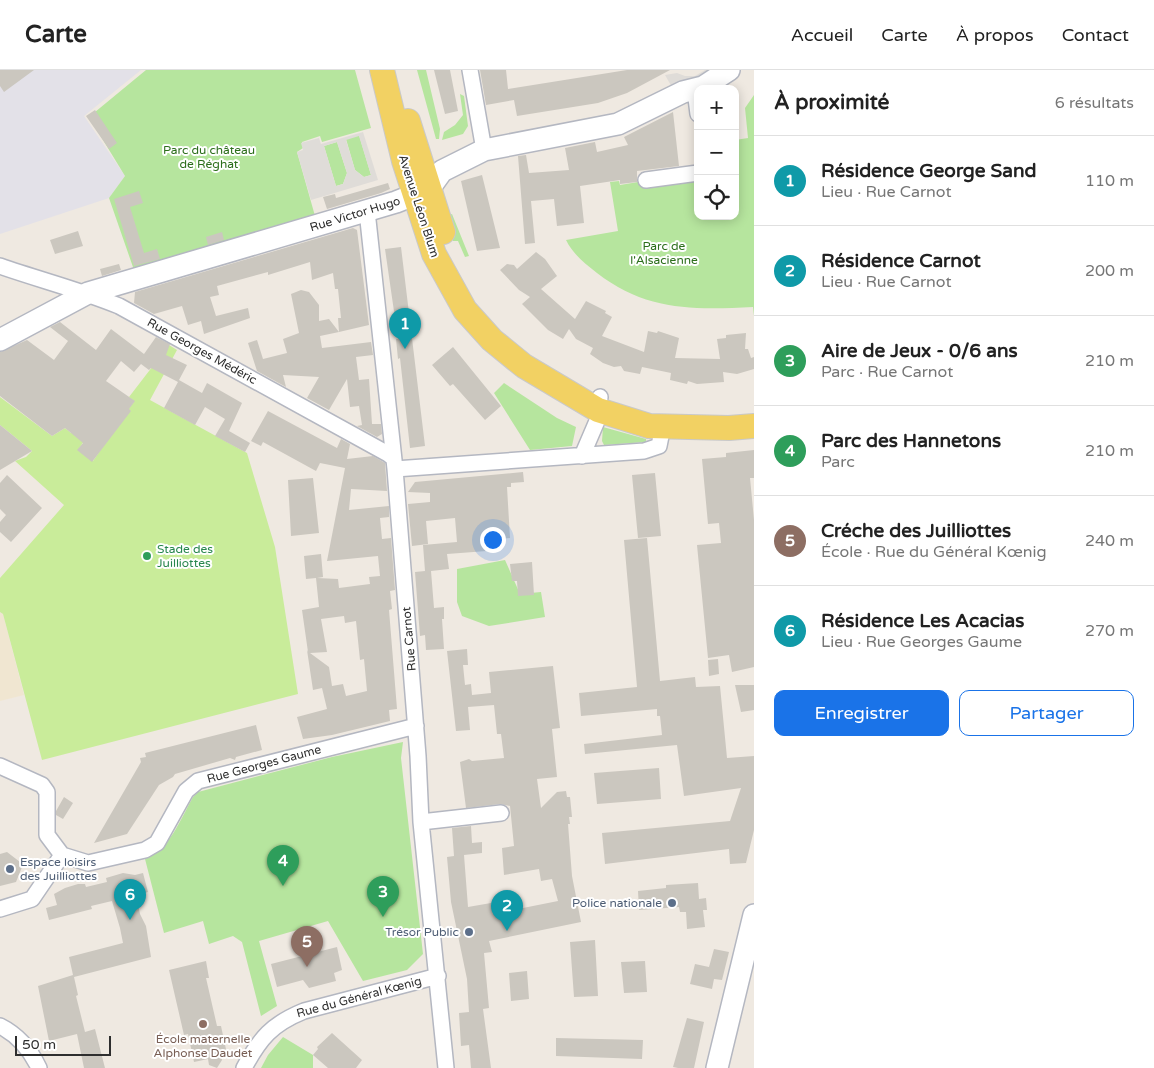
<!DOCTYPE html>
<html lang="fr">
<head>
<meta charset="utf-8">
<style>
	body { margin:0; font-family:"Varela Round",sans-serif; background:#f2f2f2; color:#222 }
	.controls { position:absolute; right:15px; top:15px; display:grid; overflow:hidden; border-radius:10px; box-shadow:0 2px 12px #0003 }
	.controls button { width:45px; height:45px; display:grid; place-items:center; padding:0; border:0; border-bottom:1px solid #e0e0e0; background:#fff; color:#222; font:25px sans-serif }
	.scale { position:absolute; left:15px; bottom:12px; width:96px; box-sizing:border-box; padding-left:5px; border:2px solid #2e2e2e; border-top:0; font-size:14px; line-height:18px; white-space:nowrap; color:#2e2e2e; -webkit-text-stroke:4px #fff; paint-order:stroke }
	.you { position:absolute; left:492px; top:469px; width:18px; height:18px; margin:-12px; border:4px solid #fff; border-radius:50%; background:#1a73e8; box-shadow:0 0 0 8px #1a73e833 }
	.badge { display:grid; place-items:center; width:32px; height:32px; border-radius:50%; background:#1a73e8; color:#fff; font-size:16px; font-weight:700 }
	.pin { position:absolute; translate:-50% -41px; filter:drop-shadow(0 1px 2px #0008) }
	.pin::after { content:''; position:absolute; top:26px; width:18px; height:15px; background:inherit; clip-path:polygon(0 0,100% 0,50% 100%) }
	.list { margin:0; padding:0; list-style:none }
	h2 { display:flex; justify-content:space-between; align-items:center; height:65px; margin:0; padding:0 20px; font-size:21px }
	h2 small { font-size:16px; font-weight:400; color:#767676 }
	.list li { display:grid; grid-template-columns:32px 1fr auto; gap:15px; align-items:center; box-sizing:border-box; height:90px; padding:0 20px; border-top:1px solid #e0e0e0 }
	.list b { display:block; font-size:19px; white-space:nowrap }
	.list p { margin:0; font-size:16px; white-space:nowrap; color:#767676 }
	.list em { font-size:16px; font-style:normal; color:#767676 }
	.actions { display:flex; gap:10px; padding:15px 20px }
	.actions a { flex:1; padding:11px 0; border:1px solid #1a73e8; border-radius:10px; text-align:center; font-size:18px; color:#1a73e8 }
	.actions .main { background:#1a73e8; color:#fff }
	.icon { flex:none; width:28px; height:28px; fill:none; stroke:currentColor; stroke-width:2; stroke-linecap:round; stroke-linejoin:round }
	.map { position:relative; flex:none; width:754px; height:998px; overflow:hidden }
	header { display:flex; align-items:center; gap:30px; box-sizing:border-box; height:70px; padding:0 25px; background:#fff; border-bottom:1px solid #e0e0e0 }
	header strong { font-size:24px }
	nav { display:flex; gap:28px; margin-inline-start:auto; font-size:18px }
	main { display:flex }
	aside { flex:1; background:#fff }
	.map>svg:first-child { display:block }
</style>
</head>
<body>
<header>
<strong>Carte</strong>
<nav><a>Accueil</a><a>Carte</a><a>À propos</a><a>Contact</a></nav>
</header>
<main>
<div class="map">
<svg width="754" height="998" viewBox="0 0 754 998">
	<rect width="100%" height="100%" fill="#efe9e1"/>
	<!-- industrial -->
	<path fill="#e3e1e8" d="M0,0H141L84,46L125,106L109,128L0,164Z"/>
	<!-- education -->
	<path fill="#f0e6d1" d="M0,542L3,544L24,625L0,631Z"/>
	<!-- green -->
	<path fill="#b6e59e" d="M146,0H355L371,58L322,72L320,66L302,72L303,78L297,82L315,146L134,200L109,128L125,106L89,47Z
		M417,0H426L440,59L439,69H436Z
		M460,24L464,26L468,56L463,64L442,70L444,62L455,55L463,45Z
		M754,25V246L753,237C693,240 646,241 597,203C584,193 573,184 566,170L618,161L610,112L619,111L620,115L638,112L646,118L698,107V146H735V70L748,68L745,38Z
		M359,65L371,105L364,107L355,100L346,69Z
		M337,72L347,103L343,114L336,116L324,76Z
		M452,144L469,186L465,187L458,171H453L444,146Z
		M504,313L557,348L576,357L572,376L530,380L494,323Z
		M603,357L646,369V372L604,375L602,371Z
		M505,490L520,524L541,522L545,547L489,556L462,546L457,532V499Z
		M403,672L401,688L423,884L407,900L363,911L328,851L259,871L277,936L261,946L242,872L233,866L209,874L203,851L164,863L145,789C170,779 180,750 193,727L198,722L332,687Z
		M283,967L313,985V998H261L268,985Z"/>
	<!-- pitch -->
	<path fill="#c9ec9a" d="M169,275L177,280L150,330L247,383L275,477L298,624L42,690L3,544L0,542V508L64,435L15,391L26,387L32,381L0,355V327L52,366L65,358L71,363L88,365L78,380L93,391L134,331L129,327Z"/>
	<!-- plaza -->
	<path fill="#dfdcd8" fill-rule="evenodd" d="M705,0H722L673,19L665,5L677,3L685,6H695Z
		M363,62L378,110L311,130L297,82L303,80L301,73L319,68L321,74ZM359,66L371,105L364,107L355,100L346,70ZM337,72L347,103L343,114L336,116L324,76Z"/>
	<!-- building -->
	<path fill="#cbc7bf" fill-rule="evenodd" d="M0,0H34L4,22L0,16Z
		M434,0H450L458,41L445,44Z
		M480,0H506L508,19L627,0H670L627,23L598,33L517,46L514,30L486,35Z
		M95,40L117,73L109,79L86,46Z
		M673,42L679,96L637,101V112L620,114V110L580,116L584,153L557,156L554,129L531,131L535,173L525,174L518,86L526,85L529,103L569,100L565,78L595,72L597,82L628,75L624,67Z
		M482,105L500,178L477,181L461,111Z
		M388,113L390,119L381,123L327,139L323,127L335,124L336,128Z
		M139,121L143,133L130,137L144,183L157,179L160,189L134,196L114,129Z
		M353,158L357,160L369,255L339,262L338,248H341L338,219H335L333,203L312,210L310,192L268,205V202L217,216L219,225L210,227L216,246L248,238L250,248L204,264L201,251L188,255L182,236L154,244L134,233L135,222Z
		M78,161L83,176L55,184L50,170Z
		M222,162L224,170L208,175L206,167Z
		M401,177L425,376L410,378L400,288L398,289L396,269H398L385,179Z
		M536,182L545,189L557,206L541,219L575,249L586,231L606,241L605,243L612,247L602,266L644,282L648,261L657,263L658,261L679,268L675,288L720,289L717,269L726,268V265L746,263L745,279H748L751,288L754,287V299L737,304L723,302L724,312L697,314L688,311L687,314L670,310L671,303L642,297L640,304L624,301L621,296L614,297L603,293L590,284L593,278L576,269L569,259L563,269L548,260L522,234L530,227L519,220L500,200L507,194L514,195L517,199Z
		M119,194L121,200L102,206L100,199Z
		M301,220L309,222L319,235V251L329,249L339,262L320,266L322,278L371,272L373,285L356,287L359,310L369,309L372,354H381L382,364L377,367L357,356L362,355L359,336L350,337L347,309L329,340L307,328L319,307L283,305L286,317L257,301L248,273L257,270L263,289L287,283L283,269L299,263L291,224Z
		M60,252L96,280L111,259L144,284L156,267L170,274L166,285L187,295L179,310L202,323L207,313L242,333L229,361L250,373L245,382L215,366L225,349L205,337L195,355L164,338L178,312L151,298L149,300L141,294L134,302L121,291L106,311L135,331L129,339L131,341L92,392L77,380L83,373L65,358L52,366L0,326V282L27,270L54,290L68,271L50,257Z
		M453,277L501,336L485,350L453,314L450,316L432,295Z
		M268,341L337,378L341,369L350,374L347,389L373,386L385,393L387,421L351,419L349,440L389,436V447L380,448L382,469L391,468L395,520L390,521L392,539L389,540L397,639L389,640L390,651L332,665L303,669L297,647L327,639L322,618L313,620L307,580L308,582L302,540L319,537L316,508L306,509L304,486L321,484L323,507L317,508L338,509L339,518L370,514L369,507L380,506L378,486L327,491L345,398L320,393L316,401L263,372L261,376L251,371ZM344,546L345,553L356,551L360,590L364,589L367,621L346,626L343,614L332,616L329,597L310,583L327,582L321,549Z
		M0,355L32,381L0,400Z
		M754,380V408H750L754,450V597L732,602L729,585L708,588L697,475L721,473L719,453L708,454L702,389L726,387V383Z
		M523,402L524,412L511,413V417H507L510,468L499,469L500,480L447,484L449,499L431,501L434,538L444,537V549H442L444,579L426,580L425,565L420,566L415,502L425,501L423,475L457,472L455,448L426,451L428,474L412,476L408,434L430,432V423L408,422L415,412Z
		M655,403L661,466L638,468L632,405Z
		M7,405L42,438L11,472L0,462V452L6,445L0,439V413Z
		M313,408L319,463L291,466L288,410Z
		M647,468L660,611L695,607L696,617L720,616L727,688L754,686V760L746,793L730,794L729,779L605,794L602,763L730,751L741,718L684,726L677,675L585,684L584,674L662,665L660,646H657V639L581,646L579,623L637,617L624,470Z
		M532,492L534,525L518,526L517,511H512L510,494Z
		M467,579L468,595H463L465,615L471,614L472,625L491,623L489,602L553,596L560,658L552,659L557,707L537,709L541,738L557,722L566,721L567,727H570L572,747H569L570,754H568L572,806L581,852L489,871L492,882L484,883L489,938L483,939L491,998H471L469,975L461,976L459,943L469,942L467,909L451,832L447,787L454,786L452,758L471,756L472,773L482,772V783L464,785L468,837L491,833L493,844L558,831L552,809L541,811L539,799L504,805L502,778L514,776L510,736L500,734L466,738L460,692L469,689L472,691L504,688L501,664H497L494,635L468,637L470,660L456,661L447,581Z
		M718,589L719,604L709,606L708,590Z
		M735,615H754V640L741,642Z
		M256,655L262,680L236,687L235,690L230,688L175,704L173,707L159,715L127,764L94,773L141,692L140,688L146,687L145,683Z
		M659,698L661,729L597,734L594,703Z
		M64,727L73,733L63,749L56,745V741Z
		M7,782L20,792L22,797L16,812L0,816V784Z
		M123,803L135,805L143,803L148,822L136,825L140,844L146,856L151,887L74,907L78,925L76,926L85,962L95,959L105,998H84L77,964L49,971L38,916L73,905L69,887L123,873L120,858L112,831L91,836L92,839L49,850L46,838L57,835L54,824L65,818L78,814H85L86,817L107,812L106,808Z
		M698,813L699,829L706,828L707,840H703L705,857L687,859L686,842H680L679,837L639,840L638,821L666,818V815Z
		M595,870L598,926L574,927L570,872Z
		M337,877L342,900L334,903L336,911L309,918L303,910L277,917L271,894Z
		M714,879L729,882L722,910L714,909L712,919L690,914L695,894L709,897Z
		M206,891L209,908H206L217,956H221L227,984L221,985L222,990L217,998L209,995L208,989L194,992L188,964L184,965L169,900Z
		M645,891L647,922L624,923L621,892Z
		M527,901L529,929L511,931L509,903Z
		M687,948L704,952L694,998H678L673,997Z
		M332,963L362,990L356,998H328L313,985L318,979L317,977Z
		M556,968L643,970L642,989L556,986Z"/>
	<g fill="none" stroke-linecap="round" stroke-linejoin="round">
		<!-- street casing -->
		<g stroke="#b4b7c1" stroke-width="18">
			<path id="street" d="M470,0L484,80
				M695,20L698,44
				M646,110L698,103
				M367,141L395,399L418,686L421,752L446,998
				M0,196C40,210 80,220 119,236L388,384L393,388
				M582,386L597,351L600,327
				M395,399L644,381L659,376L663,356
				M0,696L42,715L47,722V765L62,785L88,793L145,780L157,773L186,721L198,711L416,656
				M421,752L501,743
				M0,839L32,829L62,785
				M0,956C18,965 31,981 39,998
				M244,998C260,968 272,954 304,941L438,906"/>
		</g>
		<!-- secondary casing -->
		<g stroke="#b4b7c1" stroke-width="24">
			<path id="secondary" d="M0,270L88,223L396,132L429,119L442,101L484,80L618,54L683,22L703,17L729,0
				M717,998L754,845"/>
		</g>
		<!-- primary casing -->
		<g stroke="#c9c9c9" stroke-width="26">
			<path id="primary" d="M382,0L404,91L434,184L465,240L492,270L524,296L598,340L649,356L729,358L754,356
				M408,51L443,162"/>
		</g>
		<!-- street -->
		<use href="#street" stroke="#fff" stroke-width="15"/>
		<!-- secondary -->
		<use href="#secondary" stroke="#fff" stroke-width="21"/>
		<!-- primary -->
		<use href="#primary" stroke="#f2d163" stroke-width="24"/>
	</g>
	<!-- markers -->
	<circle fill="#2e9e5b" stroke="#fff" stroke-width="2" cx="147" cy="486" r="5"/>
	<g fill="#5c6f8a" stroke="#fff" stroke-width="2">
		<circle cx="10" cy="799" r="5"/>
		<circle cx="672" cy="833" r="5"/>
		<circle cx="469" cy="862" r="5"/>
	</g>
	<circle fill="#8d6e63" stroke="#fff" stroke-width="2" cx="203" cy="954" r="5"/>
	<g text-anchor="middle" stroke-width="4" stroke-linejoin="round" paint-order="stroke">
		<!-- park labels -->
		<g font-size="12" fill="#2c6e1b" stroke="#fff">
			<text x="209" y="84">Parc du château<tspan x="209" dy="14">de Réghat</tspan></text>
			<text x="664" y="180">Parc de<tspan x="664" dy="14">l'Alsacienne</tspan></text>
		</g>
		<!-- street labels -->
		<g font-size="12" fill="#2e2e2e" stroke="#fff">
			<text transform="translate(419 136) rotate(72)" y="4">Avenue Léon Blum</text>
			<text transform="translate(355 144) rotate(-17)" y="4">Rue Victor Hugo</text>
			<text transform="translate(202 281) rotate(29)" y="4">Rue Georges Médéric</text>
			<text transform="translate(409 569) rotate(-95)" y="4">Rue Carnot</text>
			<text transform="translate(264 694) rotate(-15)" y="4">Rue Georges Gaume</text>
			<text transform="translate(359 927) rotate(-15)" y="4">Rue du Général Kœnig</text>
		</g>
		<!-- leisure labels -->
		<g font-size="12" fill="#27864d" stroke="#fff" text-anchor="start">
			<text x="157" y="483">Stade des<tspan x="157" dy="14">Juilliottes</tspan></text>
		</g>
		<!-- service labels -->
		<g font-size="12" fill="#4e5e75" stroke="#fff" text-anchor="end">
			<text x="20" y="796" text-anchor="start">Espace loisirs<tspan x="20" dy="14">des Juilliottes</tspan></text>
			<text x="662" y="837">Police nationale</text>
			<text x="459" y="866">Trésor Public</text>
		</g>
		<!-- education labels -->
		<g font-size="12" fill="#785e54" stroke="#fff">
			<text x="203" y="973">École maternelle<tspan x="203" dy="14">Alphonse Daudet</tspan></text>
		</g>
	</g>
</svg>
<div class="controls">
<button>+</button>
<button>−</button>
<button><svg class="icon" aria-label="locate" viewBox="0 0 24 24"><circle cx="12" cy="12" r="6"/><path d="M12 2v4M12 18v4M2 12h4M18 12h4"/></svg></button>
</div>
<div class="scale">50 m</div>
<div class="you"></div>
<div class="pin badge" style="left:405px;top:279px;background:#0f9aa8">1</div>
<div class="pin badge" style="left:507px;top:861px;background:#0f9aa8">2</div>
<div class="pin badge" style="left:383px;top:847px;background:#2e9e5b">3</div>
<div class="pin badge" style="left:283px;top:816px;background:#2e9e5b">4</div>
<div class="pin badge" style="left:307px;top:897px;background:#8d6e63">5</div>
<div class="pin badge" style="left:130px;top:850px;background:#0f9aa8">6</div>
</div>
<aside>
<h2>À proximité<small>6 résultats</small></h2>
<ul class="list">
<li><span class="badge" style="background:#0f9aa8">1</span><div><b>Résidence George Sand</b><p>Lieu · Rue Carnot</p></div><em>110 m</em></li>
<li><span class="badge" style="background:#0f9aa8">2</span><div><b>Résidence Carnot</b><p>Lieu · Rue Carnot</p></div><em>200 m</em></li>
<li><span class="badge" style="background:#2e9e5b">3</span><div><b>Aire de Jeux - 0/6 ans</b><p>Parc · Rue Carnot</p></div><em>210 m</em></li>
<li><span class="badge" style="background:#2e9e5b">4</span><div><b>Parc des Hannetons</b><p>Parc</p></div><em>210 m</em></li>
<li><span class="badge" style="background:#8d6e63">5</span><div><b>Créche des Juilliottes</b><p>École · Rue du Général Kœnig</p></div><em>240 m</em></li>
<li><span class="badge" style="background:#0f9aa8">6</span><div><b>Résidence Les Acacias</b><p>Lieu · Rue Georges Gaume</p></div><em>270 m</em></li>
</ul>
<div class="actions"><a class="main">Enregistrer</a><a>Partager</a></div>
</aside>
</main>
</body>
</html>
